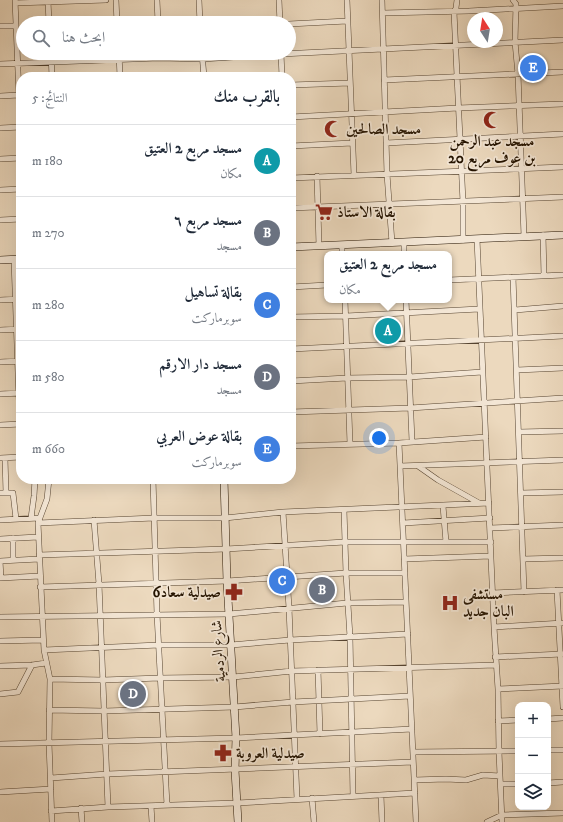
<!DOCTYPE html>
<html lang="ar">
<head>
<meta charset="utf-8">
<style>
	body { margin:0; font-family:"IM FELL DW Pica",Amiri,serif; background:#f2f2f3; color:#1f2937; direction:rtl }
	.controls { position:absolute; right:12px; bottom:12px; display:grid; overflow:hidden; border-radius:8px; box-shadow:0 4px 16px #0002 }
	.controls button { width:36px; height:36px; display:grid; place-items:center; padding:0; border:0; border-bottom:1px solid #e0e1e3; background:#fff; color:#1f2937; font:20px sans-serif }
	.compass { position:absolute; left:467px; top:12px; width:36px; height:36px; border-radius:50%; background:#fff; box-shadow:0 4px 16px #0002; rotate:348deg }
	.you { position:absolute; left:379px; top:438px; width:14px; height:14px; margin:-10px; border:3px solid #fff; border-radius:50%; background:#1a73e8; box-shadow:0 0 0 6px #1a73e833 }
	.badge { display:grid; place-items:center; width:26px; height:26px; border-radius:50%; background:#db2777; color:#fff; font-size:13px; font-weight:700 }
	.pin { position:absolute; translate:-50% -50%; border:2px solid #fff; box-shadow:0 1px 4px #0006 }
	.popup { position:absolute; left:324px; top:251px; width:128px; height:52px; box-sizing:border-box; display:grid; place-content:center; border-radius:8px; background:#fff; filter:drop-shadow(0 1px 3px #0005); font-size:13px; white-space:nowrap; color:#747a83 }
	.popup b { font-size:15px; color:#1f2937 }
	.popup::after { content:''; position:absolute; left:50%; top:100%; margin-left:-8px; border:8px solid transparent; border-top-color:#fff }
	.list { margin:0; padding:0; list-style:none }
	h2 { display:flex; justify-content:space-between; align-items:center; height:52px; margin:0; padding:0 16px; font-size:17px }
	h2 small { font-size:13px; font-weight:400; color:#747a83 }
	.list li { display:grid; grid-template-columns:26px 1fr auto; gap:12px; align-items:center; box-sizing:border-box; height:72px; padding:0 16px; border-top:1px solid #e0e1e3 }
	.list b { display:block; font-size:15px; white-space:nowrap }
	.list p { margin:0; font-size:13px; white-space:nowrap; color:#747a83 }
	.list em { font-size:13px; font-style:normal; color:#747a83 }
	.icon { flex:none; width:22px; height:22px; fill:none; stroke:currentColor; stroke-width:2; stroke-linecap:round; stroke-linejoin:round }
	.map { position:relative; flex:none; width:563px; height:822px; overflow:hidden; direction:ltr }
	.search { position:absolute; background:#fff; box-shadow:0 4px 16px #0002; left:16px; top:16px; width:280px; height:44px; display:flex; align-items:center; gap:10px; box-sizing:border-box; padding:0 14px; border-radius:22px; color:#747a83; font-size:15px }
	.panel { position:absolute; background:#fff; box-shadow:0 4px 16px #0002; left:16px; top:72px; width:280px; height:412px; border-radius:16px; direction:rtl }
	.map>svg:first-child { display:block }
</style>
</head>
<body>
<div class="map">
<svg width="563" height="822" viewBox="0 0 563 822">
	<rect width="100%" height="100%" fill="#ecd9be"/>
	<filter id="stains"><feTurbulence type="fractalNoise" baseFrequency=".005" numOctaves="4"/><feColorMatrix values="0 0 0 0 .2 0 0 0 0 .09 0 0 0 0 .02 0 0 0 .5 -.17"/></filter>
	<radialGradient id="worn" r=".72"><stop offset=".6" stop-color="#630" stop-opacity="0"/><stop offset="1" stop-color="#630" stop-opacity=".3"/></radialGradient>
	<g fill="none" stroke-linecap="round" stroke-linejoin="round">
		<!-- street casing -->
		<g stroke="#564430" stroke-width="6">
			<path id="street" d="M15,0L19,95L21,163
				M116,0L117,23
				M157,0L158,22
				M199,0L200,23
				M279,0L280,23
				M347,0L354,175
				M382,0L387,174L392,243
				M457,0L456,8L454,12L463,202V240
				M513,0L516,4L515,42L518,74L524,236
				M48,1L49,23
				M15,3L106,0
				M383,13L469,11L563,6
				M117,23L158,20
				M289,24L347,21
				M0,26H15
				M51,53L52,77
				M119,53L120,77
				M202,53L204,77
				M281,53L282,77
				M0,64L159,58L203,59L281,54L563,40
				M384,80L563,72
				M291,85L350,83
				M0,96L19,95
				M291,117L458,108L563,104
				M0,128L21,127
				M386,143L563,134
				M291,146L352,143
				M0,159L21,158
				M317,176L319,246
				M291,178L563,167
				M0,190L21,189
				M291,208L563,197
				M0,220L21,219
				M543,235L544,275
				M477,239L494,627L498,689L499,752L502,822
				M404,243V254
				M342,245V254
				M513,277L524,592
				M449,280L563,275
				M291,287L327,285
				M0,300L21,299
				M345,300L350,444
				M406,300L412,441
				M515,310L563,306
				M291,317L346,316L479,309
				M0,330L21,329
				M291,349L563,336
				M0,362L21,361
				M517,370L563,368
				M291,381L347,378L409,377L482,372
				M0,394L21,393
				M291,412L410,408L563,398
				M0,425L21,424
				M519,432L563,431
				M399,443L416,822
				M291,446L399,443L486,437
				M0,458L21,457L14,260
				M5,458L6,493
				M400,466L563,460
				M418,466L438,480L479,503
				M49,479L47,499L38,523L44,650L50,679L49,743L52,822
				M153,479L157,614L167,805
				M0,493H13L16,519
				M521,493L563,492
				M443,506L446,542
				M344,510L346,573L350,637L353,796
				M283,512L289,608L297,799
				M31,518L34,496L35,479
				M0,520L39,518
				M94,520L99,584L108,807
				M38,523L154,518H225L283,512L489,503
				M403,523L490,518
				M490,528L563,525
				M13,538V560
				M0,539L38,537
				M39,555L226,549L345,542H491
				M404,559L491,556
				M523,559L563,558
				M0,561L39,559
				M0,561L1,578
				M0,578L40,576
				M40,587L227,581L346,573H405
				M557,590L563,707
				M492,593L563,590
				M0,617L229,614L347,603L406,602
				M494,627L563,623
				M0,641L43,640
				M44,650L159,645H231L290,640L408,634
				M495,657L562,654
				M0,666L32,665L46,663
				M318,670L320,734
				M50,679L103,680L160,678L233,677L292,671L496,665
				M498,689L563,686
				M0,694L18,692L32,665
				M49,710L104,711L234,707L293,702L410,696
				M548,719L563,718
				M498,721L518,720
				M0,744L236,738L412,729
				M548,750H563
				M413,752L518,751
				M51,778L107,774L413,762
				M414,780L446,779L466,780L483,775L500,776
				M548,783L563,782
				M501,784H518
				M0,792L51,789
				M381,795L382,822
				M312,798L314,822
				M151,806L152,822
				M81,808L82,822
				M51,811L108,807L237,803L415,793
				M487,822L502,815L563,813"/>
		</g>
		<!-- secondary casing -->
		<g stroke="#241300" stroke-width="8">
			<path id="secondary" d="M291,247L563,235
				M0,260L21,259
				M224,479L227,581L236,738L235,770L238,822"/>
		</g>
		<!-- street -->
		<use href="#street" stroke="#f3e6d5" stroke-width="5"/>
		<!-- secondary -->
		<use href="#secondary" stroke="#f3e6d5" stroke-width="7"/>
	</g>
	<!-- icons -->
	<defs>
		<g id="mosque-bare" transform="scale(1.38)"><path d="M3.5-4.9A6 6 0 1 0 3.5 4.9A5 5 0 1 1 3.5-4.9Z" fill="#8f2418" stroke="#f3e6d5" stroke-width="2.5" paint-order="stroke"/></g>
		<g id="supermarket-bare" transform="scale(1.38)"><path d="M-6-5.5h2.5l.6 2H6L4.5 2H-2.5L-4.4-4H-6ZM-1.5 3.2a1.3 1.3 0 1 0 .1 0ZM3 3.2a1.3 1.3 0 1 0 .1 0Z" fill="#8f2418" stroke="#f3e6d5" stroke-width="2.5" paint-order="stroke"/></g>
		<g id="pharmacy-bare" transform="scale(1.38)"><path d="M-2-6h4v4h4v4h-4v4h-4v-4h-4v-4h4Z" fill="#8f2418" stroke="#f3e6d5" stroke-width="2.5" paint-order="stroke"/></g>
		<g id="hospital-bare" transform="scale(1.38)"><path d="M-5-5h3v3.5h4V-5h3V5h-3V1.5h-4V5h-3Z" fill="#8f2418" stroke="#f3e6d5" stroke-width="2.5" paint-order="stroke"/></g>
	</defs>
	<g fill-rule="evenodd">
		<use href="#mosque-bare" x="492" y="120"/>
		<use href="#mosque-bare" x="333" y="129"/>
		<use href="#supermarket-bare" x="324" y="212"/>
		<use href="#pharmacy-bare" x="234" y="592"/>
		<use href="#hospital-bare" x="450" y="603"/>
		<use href="#pharmacy-bare" x="223" y="753"/>
	</g>
	<g text-anchor="middle" stroke-width="3.5" stroke-linejoin="round" paint-order="stroke">
		<!-- poi labels -->
		<g font-size="15" font-weight="bold" fill="#241300" stroke="#f3e6d5" text-anchor="start">
			<text x="346" y="134">مسجد الصالحين</text>
			<text x="492" y="146" text-anchor="middle">مسجد عبد الرحمن<tspan x="492" dy="17">بن عوف مربع 20</tspan></text>
			<text x="337" y="217">بقالة الاستاذ</text>
			<text x="221" y="597" text-anchor="end">صيدلية سعاد6</text>
			<text x="463" y="599">مستشفى<tspan x="463" dy="17">البان جديد</tspan></text>
			<text x="236" y="758">صيدلية العروبة</text>
		</g>
		<!-- street labels -->
		<g font-size="15" fill="#241300" stroke="#f3e6d5">
			<text transform="translate(218 651) rotate(-94)" y="5">شارع الردمية</text>
		</g>
	</g>
	<rect width="100%" height="100%" filter="url(#stains)"/>
	<rect width="100%" height="100%" fill="url(#worn)"/>
</svg>
<div class="controls">
<button>+</button>
<button>−</button>
<button><svg class="icon" aria-label="layers" viewBox="0 0 24 24"><path d="M12 4l9 5-9 5-9-5zM3 14l9 5 9-5"/></svg></button>
</div>
<svg class="compass" viewBox="-18 -18 36 36"><path d="M0-13l5 13h-10z" fill="#e53935"/><path d="M0 13l5-13h-10z" fill="#747a83"/></svg>
<div class="you"></div>
<div class="pin badge" style="left:388px;top:331px;background:#0f9aa8">A</div>
<div class="popup"><b>مسجد مربع 2 العتيق</b>مكان</div>
<div class="pin badge" style="left:322px;top:590px;background:#6b7280">B</div>
<div class="pin badge" style="left:282px;top:581px;background:#3f7fe0">C</div>
<div class="pin badge" style="left:133px;top:694px;background:#6b7280">D</div>
<div class="pin badge" style="left:533px;top:68px;background:#3f7fe0">E</div>
<div class="search"><svg class="icon" aria-label="search" viewBox="0 0 24 24"><circle cx="10" cy="10" r="6"/><path d="M15 15l6 6"/></svg>ابحث هنا</div>
<section class="panel">
<h2>بالقرب منك<small>النتائج: 5</small></h2>
<ul class="list">
<li><span class="badge" style="background:#0f9aa8">A</span><div><b>مسجد مربع 2 العتيق</b><p>مكان</p></div><em>180 m</em></li>
<li><span class="badge" style="background:#6b7280">B</span><div><b>مسجد مربع ٦</b><p>مسجد</p></div><em>270 m</em></li>
<li><span class="badge" style="background:#3f7fe0">C</span><div><b>بقالة تساهيل</b><p>سوبرماركت</p></div><em>280 m</em></li>
<li><span class="badge" style="background:#6b7280">D</span><div><b>مسجد دار الارقم</b><p>مسجد</p></div><em>580 m</em></li>
<li><span class="badge" style="background:#3f7fe0">E</span><div><b>بقالة عوض العربي</b><p>سوبرماركت</p></div><em>660 m</em></li>
</ul>
</section>
</div>
</body>
</html>
